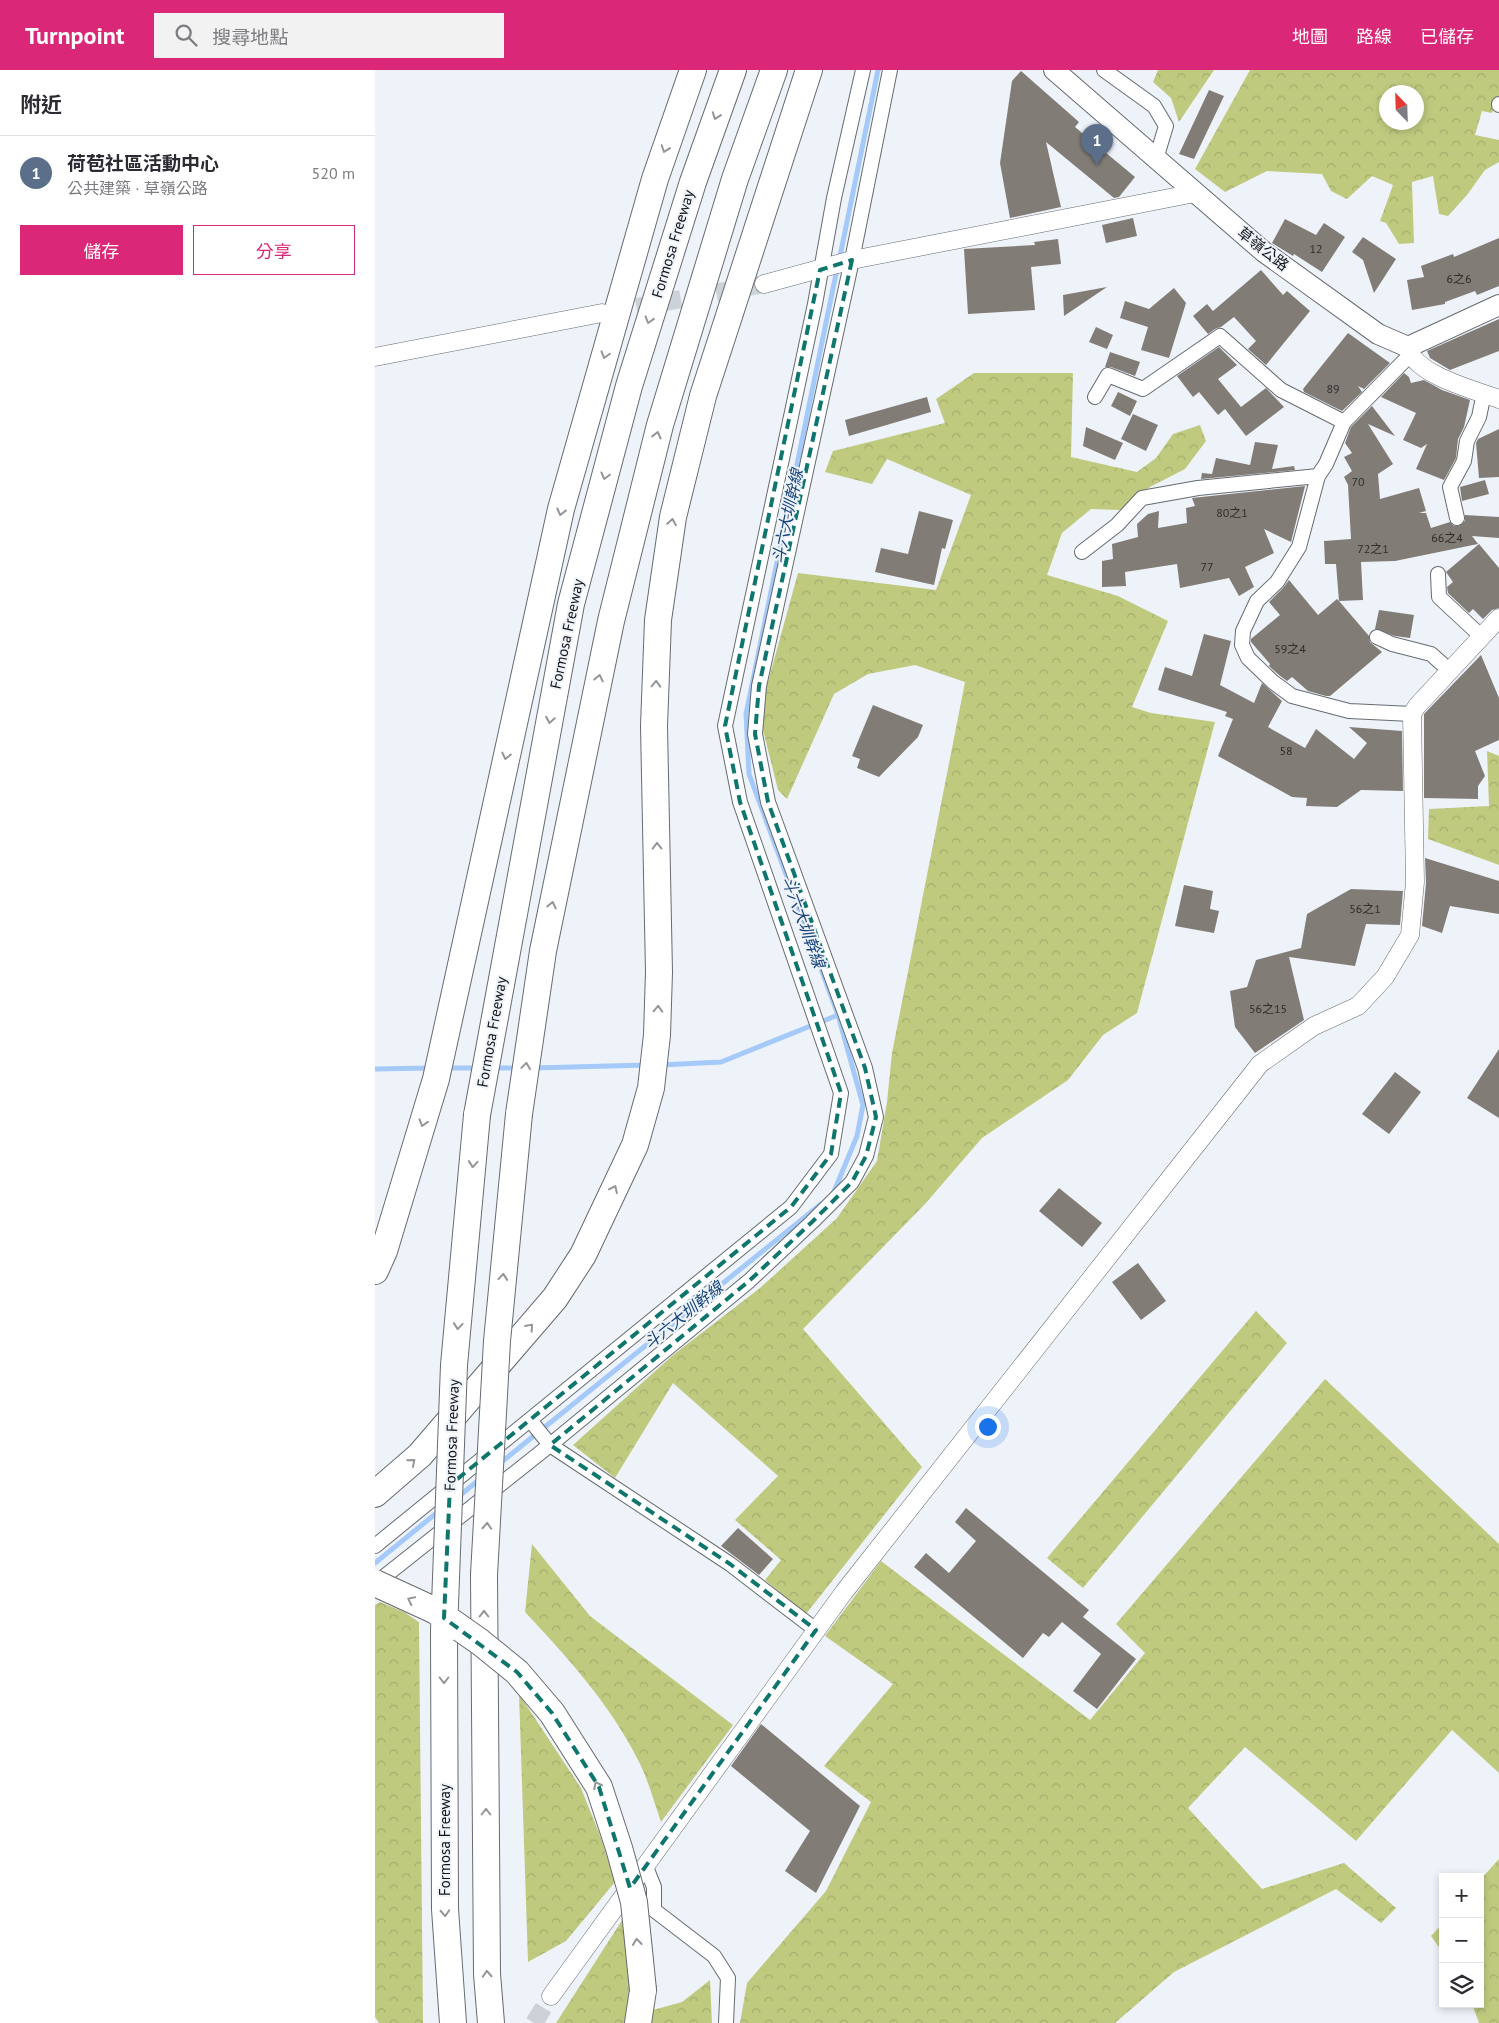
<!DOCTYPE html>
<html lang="zh-TW">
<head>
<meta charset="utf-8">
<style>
	body { margin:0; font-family:"PT Sans","Noto Sans TC",sans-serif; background:#f2f2f3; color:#2b2b33 }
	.controls { position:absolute; right:15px; bottom:15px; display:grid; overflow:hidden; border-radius:0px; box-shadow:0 2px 8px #0003 }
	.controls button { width:45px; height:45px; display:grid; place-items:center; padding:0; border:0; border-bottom:1px solid #e1e1e2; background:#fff; color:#2b2b33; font:25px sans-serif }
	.compass { position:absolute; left:1004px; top:15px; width:45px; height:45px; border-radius:50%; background:#fff; box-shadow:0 2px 8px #0003; rotate:337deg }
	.you { position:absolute; left:612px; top:1356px; width:18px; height:18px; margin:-12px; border:4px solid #fff; border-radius:50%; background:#1a73e8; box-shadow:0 0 0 8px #1a73e833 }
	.badge { display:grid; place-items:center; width:32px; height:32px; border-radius:50%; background:#db2777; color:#fff; font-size:16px; font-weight:700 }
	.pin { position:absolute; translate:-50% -41px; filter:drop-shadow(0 1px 2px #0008) }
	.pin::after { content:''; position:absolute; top:26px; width:18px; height:15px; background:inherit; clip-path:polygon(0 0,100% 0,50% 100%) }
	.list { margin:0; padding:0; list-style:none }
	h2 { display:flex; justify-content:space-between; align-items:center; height:65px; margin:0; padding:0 20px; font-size:21px }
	h2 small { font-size:16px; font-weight:400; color:#7c7c81 }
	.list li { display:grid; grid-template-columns:32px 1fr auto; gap:15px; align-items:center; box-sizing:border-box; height:75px; padding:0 20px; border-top:1px solid #e1e1e2 }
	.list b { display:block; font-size:19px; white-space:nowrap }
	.list p { margin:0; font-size:16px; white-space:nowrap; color:#7c7c81 }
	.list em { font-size:16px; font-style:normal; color:#7c7c81 }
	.actions { display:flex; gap:10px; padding:15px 20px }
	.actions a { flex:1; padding:11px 0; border:1px solid #db2777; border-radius:0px; text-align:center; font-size:18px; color:#db2777 }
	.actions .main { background:#db2777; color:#fff }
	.icon { flex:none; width:28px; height:28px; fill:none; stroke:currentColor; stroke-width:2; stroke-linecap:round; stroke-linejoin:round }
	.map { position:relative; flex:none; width:1124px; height:1953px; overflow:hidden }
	header { display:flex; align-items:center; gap:30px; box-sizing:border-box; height:70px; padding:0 25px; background:#db2777; color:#fff }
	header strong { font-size:24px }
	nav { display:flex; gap:28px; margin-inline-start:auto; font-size:18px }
	.search { width:350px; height:45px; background:#f2f2f3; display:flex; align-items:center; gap:12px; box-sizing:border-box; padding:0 18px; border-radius:0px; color:#7c7c81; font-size:19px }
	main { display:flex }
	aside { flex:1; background:#fff }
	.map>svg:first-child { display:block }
</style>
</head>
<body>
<header>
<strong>Turnpoint</strong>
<div class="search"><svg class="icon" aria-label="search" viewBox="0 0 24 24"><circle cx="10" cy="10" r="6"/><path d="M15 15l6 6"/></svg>搜尋地點</div>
<nav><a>地圖</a><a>路線</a><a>已儲存</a></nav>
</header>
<main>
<aside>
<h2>附近<small></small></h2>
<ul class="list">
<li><span class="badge" style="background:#5c6f8a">1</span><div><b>荷苞社區活動中心</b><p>公共建築 · 草嶺公路</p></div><em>520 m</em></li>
</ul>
<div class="actions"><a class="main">儲存</a><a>分享</a></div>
</aside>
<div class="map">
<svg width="1124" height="1953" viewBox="0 0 1124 1953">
	<defs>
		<pattern id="forest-crowns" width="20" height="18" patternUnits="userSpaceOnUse" patternTransform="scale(1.25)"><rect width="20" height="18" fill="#c0ca7f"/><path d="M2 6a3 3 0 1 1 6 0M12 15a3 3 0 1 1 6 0" fill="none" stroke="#a4ad6d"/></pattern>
	</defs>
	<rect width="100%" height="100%" fill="#eef3fa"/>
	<!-- forest -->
	<path fill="url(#forest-crowns)" fill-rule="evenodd" d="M783,0H839L804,52L796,28L778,12Z
		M875,0H1124V28L1117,43L1107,41L1100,65L1124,70V92L1110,100L1092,125L1073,146L1064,144L1058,106L1037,112L1039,173L1024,174L1011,153L1005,151L1018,115L997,106L972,129L956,121L947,104L892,101L850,122L820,99ZM1012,22H1042V52H1012Z
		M599,303H698L696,387L762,402L781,388L798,364L825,355L831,371L810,399L775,417L745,440L716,439L687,463L672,505L743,526L793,551L757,637L776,643L840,652L762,943L728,965L693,1010L607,1068L550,1134L428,1259L547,1397L431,1544L390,1510L406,1490L360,1450L403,1406L298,1313L240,1408L198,1375L298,1285L385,1218L462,1148L502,1091L512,1032L517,983L590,612L540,595L493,604L459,624L412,729L403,720L384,644L423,503L561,520L596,425L512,389L497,414L450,402L458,381L570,353L561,329Z
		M1112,681L1124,686V795L1053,769L1054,739L1114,736Z
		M881,1241L912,1273L708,1518L672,1488Z
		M950,1309L1124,1474V1703L1077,1660L981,1771L870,1677L813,1738L887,1819L969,1793L1021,1838L1006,1853L961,1819L799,1902L740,1953H365L372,1913L451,1821L496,1732L449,1696L518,1614L450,1566L506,1491L715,1650L770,1583L741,1554Z
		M157,1474L215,1546L358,1655L286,1752C279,1732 273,1709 263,1690C235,1634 192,1587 150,1542Z
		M5,1532L29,1542L44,1552L48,1953H4L0,1947V1535Z
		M144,1624L206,1718L226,1768L240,1812L191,1871L153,1892Z
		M1124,1789V1953H1104L1097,1934H1105V1810Z
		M251,1844L256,1892L251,1953H181Z
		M1068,1853V1883L1056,1866Z
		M335,1910L337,1953H277L278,1940L307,1932Z"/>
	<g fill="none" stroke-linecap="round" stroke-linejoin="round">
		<!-- stream -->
		<path stroke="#a5cafa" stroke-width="5" d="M464,191L503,0
			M286,995L346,992L463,945
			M71,998H102
			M118,998H142
			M158,998L272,995
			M0,999L55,998
			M458,1124L482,1066L488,1035L463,945L374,704L371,644L462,199
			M124,1394L446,1134
			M83,1427L105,1409
			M0,1493L64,1441"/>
	</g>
	<!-- building -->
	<path fill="#827c76" d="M646,1L704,52L700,57L760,107L744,127L739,128L671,72L686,137L635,148L625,93L637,11Z
		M834,20L849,26L819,89L804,84Z
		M758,148L762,166L731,173L727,155Z
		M910,149L941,165L949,153L970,167L947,202L919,184L918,186L897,173Z
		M988,167L1021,189L999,223L988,190L977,182Z
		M1124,168V216L1102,225L1100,221L1070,232V234L1037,240L1032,210L1049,207L1046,196L1078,184L1079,187Z
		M683,169L686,194L656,197L660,240L593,244L589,179L660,175L659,172Z
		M886,200L908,225L912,221L935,241L891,295L873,279L881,271L859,247L846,257L840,259L833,264L818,246L832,234L838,241Z
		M732,217L689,246L688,225Z
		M799,218L811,233L794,288L766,280L773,257L745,248L750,231L774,239Z
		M1124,249V281L1075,300L1055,288L1052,281Z
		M721,257L738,265L732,279L714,272Z
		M973,263L1015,293L989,319L983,316L987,322L967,341L929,322L928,319Z
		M844,277L862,295L843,309L866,337L891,318L909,337L871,366L850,339L843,345L824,322L818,327L802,306Z
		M735,282L765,292L760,306L736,297H730Z
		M1029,303L1034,307L1036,313L1049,310L1067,320L1095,330L1089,357L1083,369L1081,388L1069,410L1041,399L1052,374L1046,378L1028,370L1041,343L1006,327Z
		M743,322L762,331L755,346L736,336Z
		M552,327L556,342L474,366L470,350Z
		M997,336L1020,366L993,354L1018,394L1003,404L1005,429L1044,418L1051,441L1044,443H1051L1056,458L1075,452L1079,456H1084L1090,451V445L1124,447V468L1097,466L1103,474L1020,491L986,492L988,530L964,531L994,566L995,572L1007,582L955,626H951L933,621L917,607L912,611L904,605L894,596L895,594L876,572V569L905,545L894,532L908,518L914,510L943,545L962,529L964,531L961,494H950L949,471L976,469L973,415L969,407L977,401L969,387L977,383L970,373L976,357Z
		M758,344L783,355L771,381L746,369Z
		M711,357L748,373L740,390L708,376Z
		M1124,359V407L1104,408L1101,373L1103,369Z
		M880,372L903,375L897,399L919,396L920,400L826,409L827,403L837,404L841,388L875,395Z
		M1110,410L1114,424L1087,431L1085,417Z
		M930,416L916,472L889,459L899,483L870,497L879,517L864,526L854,508L805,518L802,494L750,502L751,516L727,517V491L738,489L737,474L763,467L762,454L773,444L784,441L783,458L812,453L811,438L820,436L817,428Z
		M544,441L578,450L570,479L567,478L559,515L500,502L506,478L533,484Z
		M1104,474L1124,498V538L1117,540L1108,549L1098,539L1094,543L1073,523L1072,517L1078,512L1071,502Z
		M1004,540L1039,545L1035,568L1020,566L1000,559Z
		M829,564L856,571L845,615L879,633L887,613L907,631L893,657L930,678L941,659L979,689L992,673L974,657L1027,661L1028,721L986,720L962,737L931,736L932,728L917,727L843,686L858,649L850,646L852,642L783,620L790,597L817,606Z
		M1106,585L1124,628V670L1100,681L1110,706L1103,716V729L1049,728V644Z
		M498,635L548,655L543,667L504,707L482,698L485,689L477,686Z
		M1050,788L1124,811V844L1075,836L1067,863L1047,856L1051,813Z
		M809,815L838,821L835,839L844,841L839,863L800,856Z
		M976,819L1028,821L1025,855L991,854L980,896L914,887L929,950L880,983L860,957L855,921L872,917L881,890L926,878L932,844Z
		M1124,979V1048L1092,1028Z
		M1020,1002L1046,1022L1014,1064L987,1044Z
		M684,1118L727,1153L707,1177L664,1141Z
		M763,1193L791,1231L766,1250L737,1212Z
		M591,1438L714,1540L708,1547L761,1589L722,1639L698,1621L726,1584L687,1552L674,1567L668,1563L648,1588L539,1497L551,1483L574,1503L601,1471L580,1452Z
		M363,1458L398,1489L384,1505L346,1476Z
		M386,1654L485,1736L441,1823L410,1801L435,1761L356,1696Z"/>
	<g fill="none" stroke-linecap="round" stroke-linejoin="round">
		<!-- tertiary-tunnel -->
		<path stroke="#cdd1d8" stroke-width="18" stroke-dasharray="18 9" stroke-linecap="butt" d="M235,242L389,214
			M159,1953L176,1926"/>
		<!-- minor casing -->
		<g stroke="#666b71" stroke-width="16">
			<path id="minor" d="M729,0L779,36L791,56L781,89
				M1124,34V35
				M1035,285L969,352L951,394L943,406L924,477L902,512L882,531L868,561L867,575L873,588L898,612L917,626L974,641L1037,644
				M720,327L733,305L768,319L845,266L906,320L969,352
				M1082,448L1075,417L1089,391L1092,371L1104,347L1109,323
				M707,482L742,455L767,428L823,418L943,406
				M1063,504L1064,527L1107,567
				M1002,567L1017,574L1056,584L1075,601
				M155,1350L175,1375L355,1494L441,1560
				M0,1476L416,1137L456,1084L466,1023L365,732L350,656L440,234L459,128L488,0
				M0,1514L175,1375L374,1211L437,1152L477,1112L491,1086L501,1047L490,998L393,732L380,664L384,616L477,190L515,0
				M271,1797L279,1817V1840L339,1886L353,1908L351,1953"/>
		</g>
		<!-- tertiary casing -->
		<g stroke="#666b71" stroke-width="19">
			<path id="tertiary" d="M389,214L477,190L820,123
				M1033,277C1039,305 1100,320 1124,329
				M0,287L227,243
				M176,1926L469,1522L885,994L939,956L983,936L1010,907L1035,865L1040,812L1037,644L1042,636L1124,548"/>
		</g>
		<!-- secondary casing -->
		<g stroke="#666b71" stroke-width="22">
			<path id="secondary" d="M679,0L889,182L1003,264L1033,277L1124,235"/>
		</g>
		<!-- motorway casing -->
		<g stroke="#666b71" stroke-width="28">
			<path id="motorway" d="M144,1044L168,881L236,551L285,355L360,109L399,0
				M102,1045L196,534L254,316L318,112L358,0
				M0,1201L9,1181L61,1009L186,439L280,109L318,0
				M0,1424L45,1385L180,1228L208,1185L260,1075L276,1018L282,965L284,902L279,656L283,550L298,447L328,326L434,0
				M109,1505L112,1904L116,1953
				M69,1562L70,1839L78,1953
				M263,1953L268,1920"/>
		</g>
		<!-- minor -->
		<use href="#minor" stroke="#fff" stroke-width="14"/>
		<!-- tertiary -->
		<use href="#tertiary" stroke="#fff" stroke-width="18"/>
		<!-- secondary -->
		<use href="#secondary" stroke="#fff" stroke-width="20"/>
		<!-- motorway -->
		<use href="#motorway" stroke="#fff" stroke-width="26"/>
		<!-- motorway-bridge casing -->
		<g stroke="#666b71" stroke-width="28" stroke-linecap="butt">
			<path id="motorway-bridge" d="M109,1505L122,1271L144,1044
				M0,1513L61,1541L105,1572L142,1602L177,1643L224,1717L244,1778L259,1832L268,1920
				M69,1561L79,1295L102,1045"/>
		</g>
		<!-- motorway-bridge -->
		<use href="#motorway-bridge" stroke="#fff" stroke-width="26"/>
	</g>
	<!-- one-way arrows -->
	<defs><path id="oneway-chevron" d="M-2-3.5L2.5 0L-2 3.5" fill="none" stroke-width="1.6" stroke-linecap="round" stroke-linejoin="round" transform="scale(1.25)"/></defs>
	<g stroke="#949596">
		<use href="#oneway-chevron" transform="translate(341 46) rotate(110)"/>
		<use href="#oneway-chevron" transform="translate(290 79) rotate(109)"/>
		<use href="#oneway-chevron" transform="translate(274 250) rotate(107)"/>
		<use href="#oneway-chevron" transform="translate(230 285) rotate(106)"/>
		<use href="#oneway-chevron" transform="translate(282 365) rotate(-76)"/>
		<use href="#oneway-chevron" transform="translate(230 406) rotate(105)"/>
		<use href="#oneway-chevron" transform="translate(186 442) rotate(104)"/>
		<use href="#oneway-chevron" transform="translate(297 452) rotate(-81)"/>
		<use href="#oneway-chevron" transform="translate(224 608) rotate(-78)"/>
		<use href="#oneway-chevron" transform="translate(281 614) rotate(-88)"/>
		<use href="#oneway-chevron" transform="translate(175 650) rotate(100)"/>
		<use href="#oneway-chevron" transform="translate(131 686) rotate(103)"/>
		<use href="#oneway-chevron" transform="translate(282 776) rotate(-91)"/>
		<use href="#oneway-chevron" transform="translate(177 835) rotate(-78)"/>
		<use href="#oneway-chevron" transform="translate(283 939) rotate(-88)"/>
		<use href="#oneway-chevron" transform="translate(151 996) rotate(-82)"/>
		<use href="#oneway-chevron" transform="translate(48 1053) rotate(107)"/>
		<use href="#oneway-chevron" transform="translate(98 1094) rotate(95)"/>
		<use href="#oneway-chevron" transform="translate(239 1119) rotate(-65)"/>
		<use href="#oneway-chevron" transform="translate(128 1207) rotate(-85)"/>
		<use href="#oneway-chevron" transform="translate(83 1256) rotate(95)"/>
		<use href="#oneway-chevron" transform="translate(155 1257) rotate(-49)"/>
		<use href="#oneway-chevron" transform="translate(37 1392) rotate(-40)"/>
		<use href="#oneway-chevron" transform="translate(112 1456) rotate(-87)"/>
		<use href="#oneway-chevron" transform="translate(36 1530) rotate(-154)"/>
		<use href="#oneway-chevron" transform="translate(109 1544) rotate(-90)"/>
		<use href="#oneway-chevron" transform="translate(69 1610) rotate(90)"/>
		<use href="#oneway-chevron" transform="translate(222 1715) rotate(-117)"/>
		<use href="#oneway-chevron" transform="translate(111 1742) rotate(-90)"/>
		<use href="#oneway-chevron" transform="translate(70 1843) rotate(87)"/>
		<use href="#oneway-chevron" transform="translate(262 1872) rotate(-96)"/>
		<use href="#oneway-chevron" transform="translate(112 1904) rotate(-93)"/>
	</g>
	<!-- marked area -->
	<path fill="none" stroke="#0f766e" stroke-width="4" stroke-dasharray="10 6" stroke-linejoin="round" d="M477,190L384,616L380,664L393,732L490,998L501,1047L491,1086L477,1112L437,1152L374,1211L175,1375L355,1494L441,1560L255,1818L224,1717L177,1643L142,1602L69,1548L75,1415L416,1137L456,1084L466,1023L365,732L350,656L445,200Z"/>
	<g text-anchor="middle" stroke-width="4" stroke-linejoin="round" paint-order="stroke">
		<!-- number labels -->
		<g font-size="12" fill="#2d2d2d">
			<text x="941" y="183">12</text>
			<text x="1084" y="213">6之6</text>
			<text x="958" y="323">89</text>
			<text x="983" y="416">70</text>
			<text x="857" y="447">80之1</text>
			<text x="1072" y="472">66之4</text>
			<text x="998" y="483">72之1</text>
			<text x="832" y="501">77</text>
			<text x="915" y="583">59之4</text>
			<text x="911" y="685">58</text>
			<text x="990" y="843">56之1</text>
			<text x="893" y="943">56之15</text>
		</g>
		<!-- street labels -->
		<g font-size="15" fill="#111315" stroke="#eef3fa">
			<text transform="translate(298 174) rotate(-73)" y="5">Formosa Freeway</text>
			<text transform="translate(888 179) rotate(38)" y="5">草嶺公路</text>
			<text transform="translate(192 564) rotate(-78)" y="5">Formosa Freeway</text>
			<text transform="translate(117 962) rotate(-80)" y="5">Formosa Freeway</text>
			<text transform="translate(77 1365) rotate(-88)" y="5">Formosa Freeway</text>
			<text transform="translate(70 1770) rotate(-90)" y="5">Formosa Freeway</text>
		</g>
		<!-- water labels -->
		<g font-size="16" font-style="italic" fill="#164479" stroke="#eef3fa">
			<text transform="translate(412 446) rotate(-78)" y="6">斗六大圳幹線</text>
			<text transform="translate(429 852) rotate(70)" y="6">斗六大圳幹線</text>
			<text transform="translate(308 1245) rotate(-39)" y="6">斗六大圳幹線</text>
		</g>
	</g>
</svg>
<div class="controls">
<button>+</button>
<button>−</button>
<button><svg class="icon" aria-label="layers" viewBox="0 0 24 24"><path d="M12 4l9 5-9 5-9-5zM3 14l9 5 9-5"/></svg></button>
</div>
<svg class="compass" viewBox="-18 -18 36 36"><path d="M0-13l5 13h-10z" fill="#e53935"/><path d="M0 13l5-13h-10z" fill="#7c7c81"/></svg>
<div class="you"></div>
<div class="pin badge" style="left:722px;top:95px;background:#5c6f8a">1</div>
</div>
</main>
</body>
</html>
